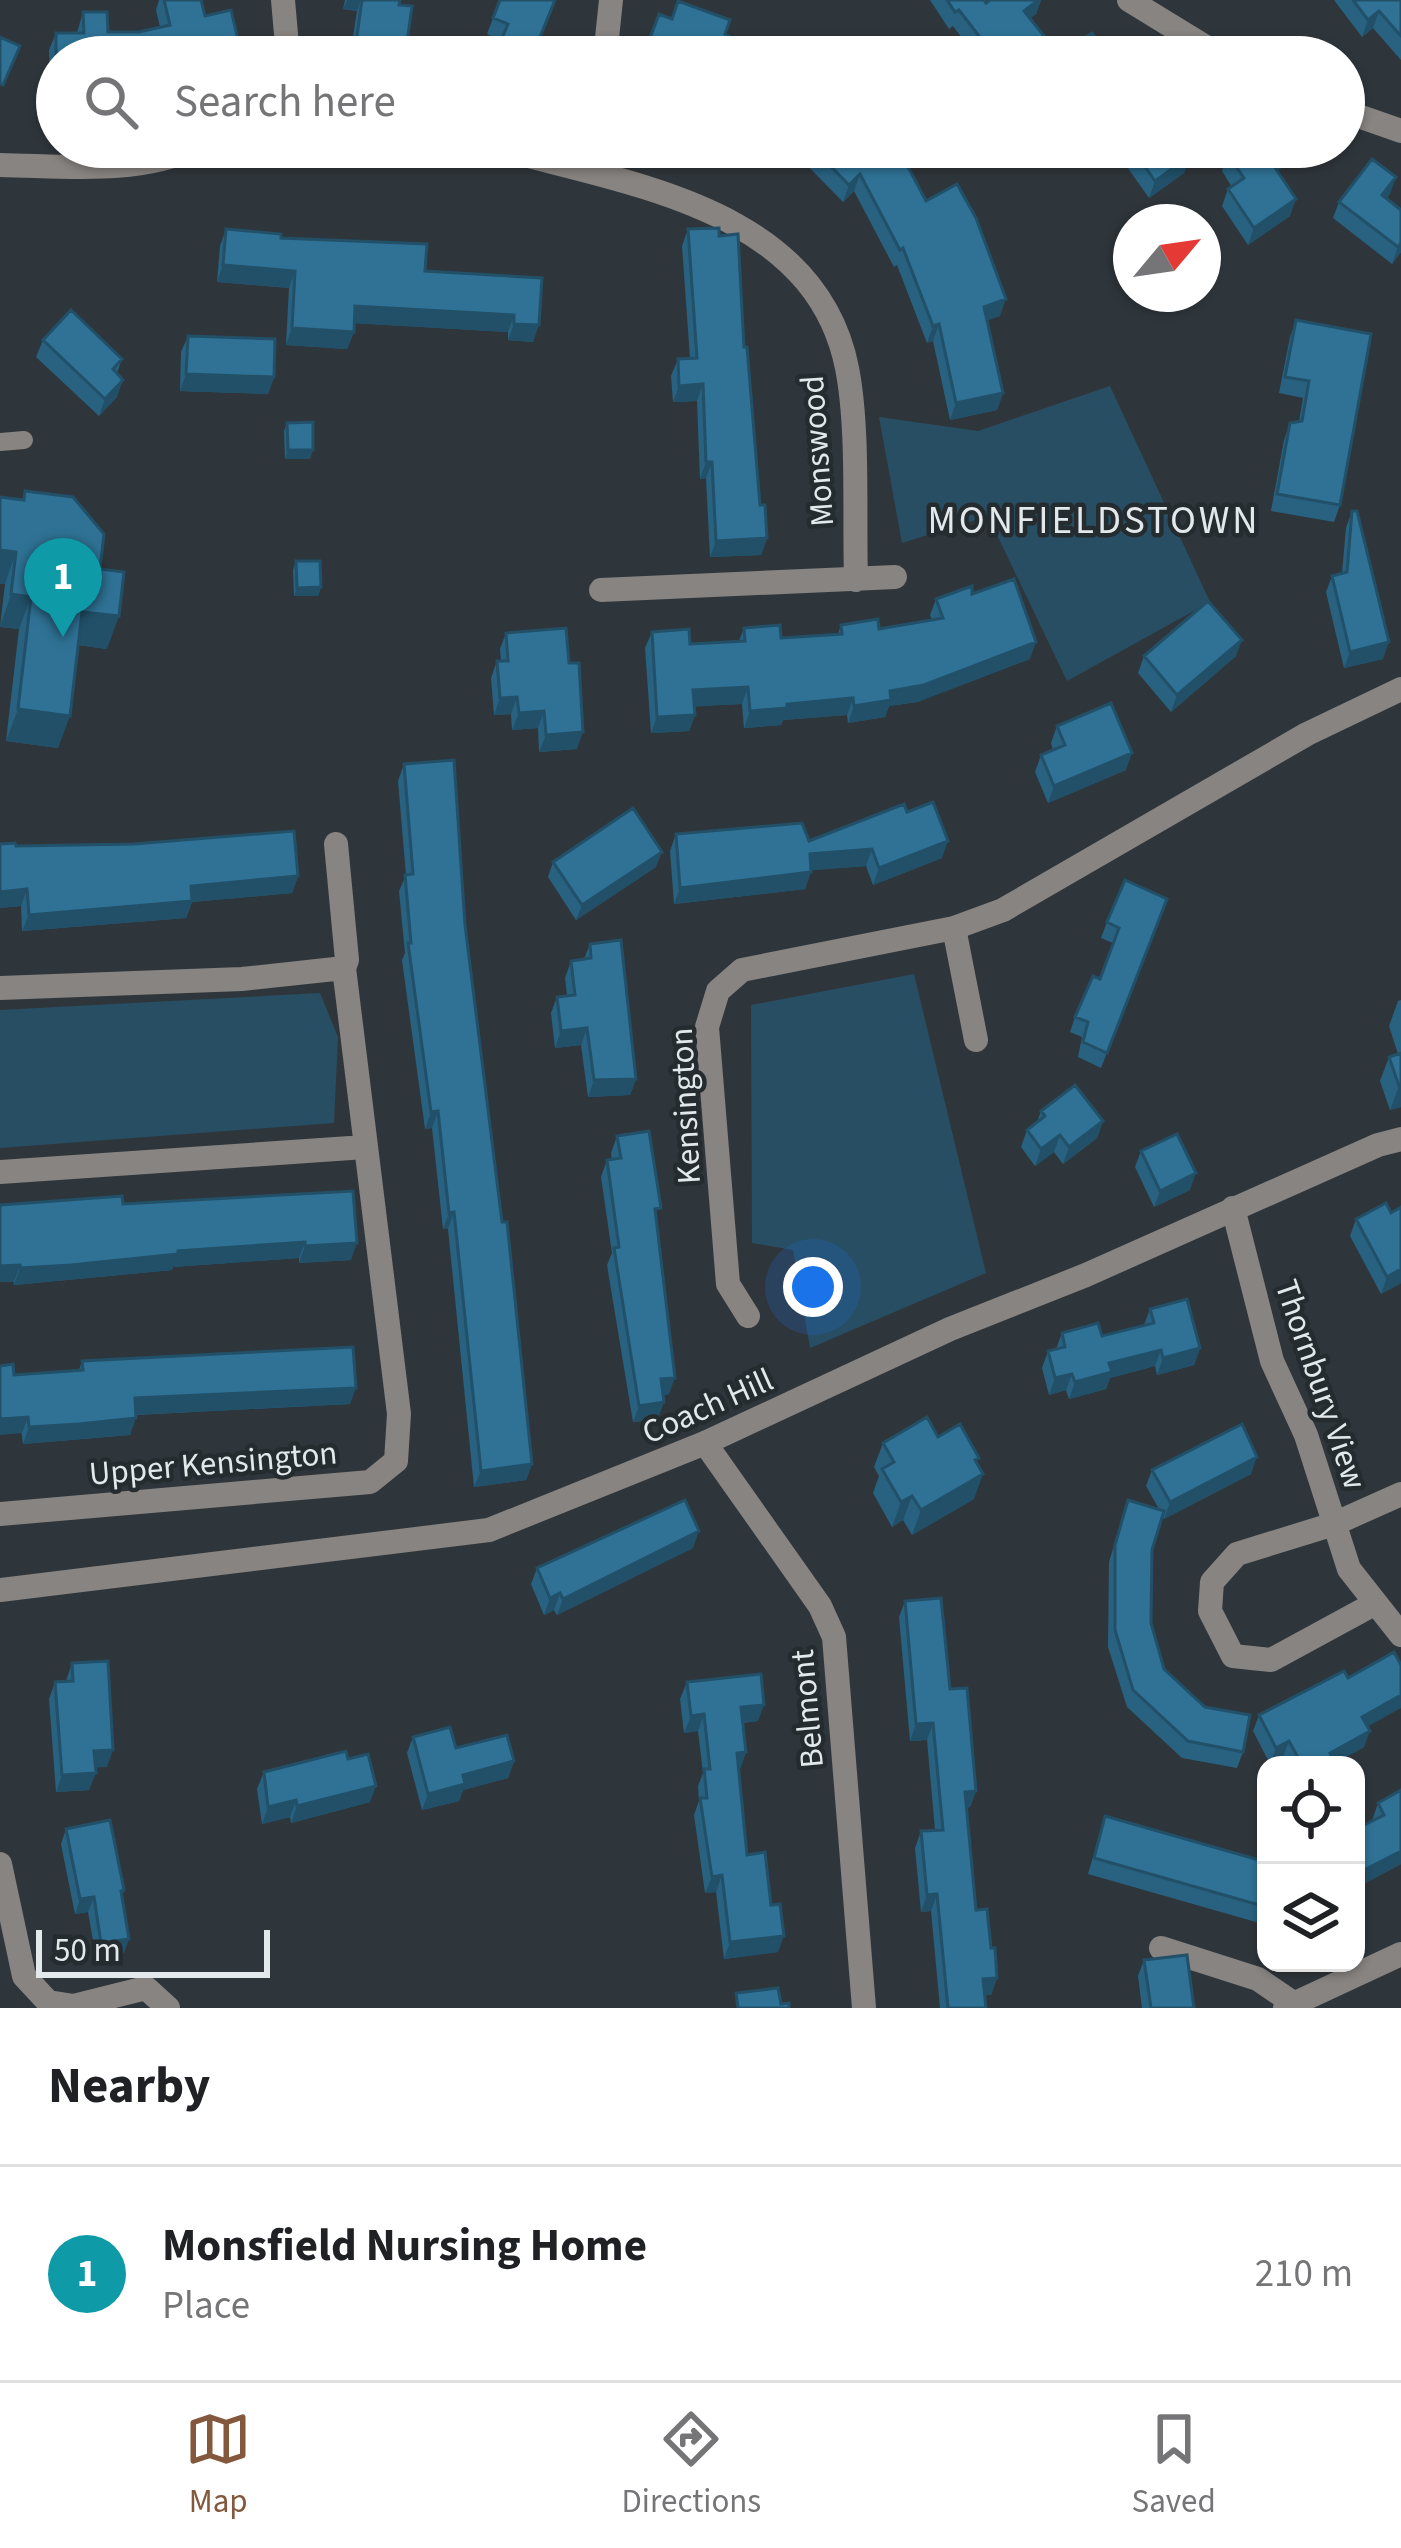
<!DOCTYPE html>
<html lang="en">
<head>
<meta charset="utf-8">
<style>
	body { margin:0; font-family:"Source Sans 3",sans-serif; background:#f2f2f2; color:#202124 }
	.controls { position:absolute; right:36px; bottom:36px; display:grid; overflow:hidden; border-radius:24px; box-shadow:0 3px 9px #0004 }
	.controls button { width:108px; height:108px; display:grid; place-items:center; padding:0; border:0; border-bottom:3px solid #e0e0e0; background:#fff; color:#202124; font:60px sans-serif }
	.compass { position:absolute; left:1113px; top:204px; width:108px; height:108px; border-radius:50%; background:#fff; box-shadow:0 3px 9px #0004; rotate:61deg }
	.scale { position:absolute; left:36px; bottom:30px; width:234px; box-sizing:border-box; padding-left:12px; border:6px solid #e3e8eb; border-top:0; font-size:33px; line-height:42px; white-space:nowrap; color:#e3e8eb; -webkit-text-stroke:9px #252c30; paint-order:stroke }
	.you { position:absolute; left:813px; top:1287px; width:42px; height:42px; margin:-30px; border:9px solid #fff; border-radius:50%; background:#1a73e8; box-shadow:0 0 0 18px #1a73e833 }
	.badge { display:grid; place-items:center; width:78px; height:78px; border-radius:50%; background:#84583c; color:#fff; font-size:39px; font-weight:700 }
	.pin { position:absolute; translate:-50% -99px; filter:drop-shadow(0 3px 6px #0008) }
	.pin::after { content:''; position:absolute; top:63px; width:42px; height:36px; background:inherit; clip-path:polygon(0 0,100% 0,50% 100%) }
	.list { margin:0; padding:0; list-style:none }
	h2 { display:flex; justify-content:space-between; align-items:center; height:156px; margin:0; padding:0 48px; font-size:51px }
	h2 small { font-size:39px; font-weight:400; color:#757577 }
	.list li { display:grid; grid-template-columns:78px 1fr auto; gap:36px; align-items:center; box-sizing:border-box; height:216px; padding:0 48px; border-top:3px solid #e0e0e0 }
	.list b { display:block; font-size:45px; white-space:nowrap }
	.list p { margin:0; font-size:39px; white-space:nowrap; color:#757577 }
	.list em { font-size:39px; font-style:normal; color:#757577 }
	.icon { flex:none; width:66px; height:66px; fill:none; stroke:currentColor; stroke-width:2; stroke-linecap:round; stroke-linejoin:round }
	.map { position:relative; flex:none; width:1401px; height:2008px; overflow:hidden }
	.search { position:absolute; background:#fff; box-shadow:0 3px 9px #0004; left:36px; right:36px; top:36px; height:132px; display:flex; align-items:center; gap:30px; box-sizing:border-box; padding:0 42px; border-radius:66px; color:#757577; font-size:45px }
	.sheet { height:372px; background:#fff }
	nav { display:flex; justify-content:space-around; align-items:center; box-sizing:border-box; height:168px; border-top:3px solid #e0e0e0; background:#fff; font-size:33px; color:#757577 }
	nav a { display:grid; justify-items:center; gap:6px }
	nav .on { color:#84583c }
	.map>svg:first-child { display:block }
</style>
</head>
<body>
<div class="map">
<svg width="1401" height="2008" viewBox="0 0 1401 2008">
	<rect width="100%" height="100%" fill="#2f363b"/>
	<!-- green -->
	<path fill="#284e63" d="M1110,386L1210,602L1067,681L988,516L902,543L879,417L978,431Z
		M914,974L986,1273L810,1348L793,1250L752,1243L751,1005Z
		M320,993L338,1037L334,1123L0,1148V1010Z"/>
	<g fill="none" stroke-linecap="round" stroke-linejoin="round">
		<!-- service -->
		<path stroke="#888481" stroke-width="18" d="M0,442L24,440"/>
		<!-- minor -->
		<path stroke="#888481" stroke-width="24" d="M283,0L288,57
			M1129,0L1222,57
			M605,57L611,0
			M1344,111L1401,131
			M495,147C626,184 815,207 847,368C859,429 854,516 856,580
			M0,165C66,166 135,175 197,147
			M601,590L895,577
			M954,928L976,1040
			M0,988L242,979L344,968
			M0,1172L365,1147
			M1233,1208L1272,1361L1306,1435L1349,1569L1401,1635
			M748,1316L728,1284L707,1027L718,991L742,970L954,928L1003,910L1307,734L1401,689
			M705,1443L820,1606L834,1637L864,2008
			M0,1514L370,1482L396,1461L399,1414L344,968L347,960L336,844
			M1374,1604L1271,1660L1233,1656L1210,1611L1212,1582L1237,1554L1334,1524L1401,1494
			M0,1864L24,1976L48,2002L74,2006L146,1988L168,2008
			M1161,1948L1258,1979L1293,2003
			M1285,2008L1401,1954"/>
		<!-- tertiary -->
		<path stroke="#888481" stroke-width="24" d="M0,1590L489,1530L705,1443L950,1329L1086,1275L1378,1145L1401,1139"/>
	</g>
	<!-- wall -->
	<path fill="#286280" d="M159,0H201L205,16L57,57V94L50,95L49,50L56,33H77L83,12L108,32H139L160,27L156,10Z
		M345,0H400L405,57H350L357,11L343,9Z
		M500,0H556L539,42L501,41L487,34Z
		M930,0H984L986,3L990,0H1041L1036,14L1030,18L1052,46L1048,57H976L953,26L949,29Z
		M1334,0H1401V60L1373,28L1362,37Z
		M781,147H889L1000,316L987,320L1003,393L997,410L950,420L933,341L927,343L897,265L894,267L854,191L843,202L800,158Z
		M1113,147H1184L1190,156L1184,173L1149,198Z
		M1228,155L1284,166L1277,171L1290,216L1248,245L1222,206L1228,189L1232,187L1222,171Z
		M1390,194L1386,199L1401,210V252L1392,264L1333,218L1339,202Z
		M226,229L281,238L425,271L542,278L533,342L508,340V332L354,323V332L347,349L286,345L289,288L217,282L220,246Z
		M688,229L719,236L744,347L760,505L767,538L761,555L710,557L706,478L700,479L697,401L673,402L671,376L678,359L690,358L682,246Z
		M1296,320L1340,505L1334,522L1271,511L1284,440L1290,423L1299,422L1303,398L1279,393L1290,337Z
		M188,336L274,377L268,394L180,391L181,352Z
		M43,340L122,359L117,373V397L99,416L36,357Z
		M287,423L310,459H285L284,431Z
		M25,491L100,569L107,649L78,645L58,748L6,741L19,629L0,627L5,584H0V497L22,500Z
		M1352,511L1383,659L1344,668L1326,592L1332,576L1342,573L1346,528Z
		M296,561L321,587L318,596H294L293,570Z
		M972,594L1030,659L917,702L889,706L885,717L848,723L847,715L783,720L781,725L744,728L742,704L694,706L695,715L689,731L651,733L645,648L652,632L690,644L739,641L744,628L781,638L838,634L841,625L879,629L932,620L930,615L936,599Z
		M506,633L577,749L539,752L538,728L512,730L511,714L494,715L491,678L497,661H501L500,649Z
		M1144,656H1236L1171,712L1138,673Z
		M1057,726L1126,770L1048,803L1035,772L1041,755L1053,750L1051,743Z
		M404,764L465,925L532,1464L526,1480L474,1487L448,1229H443L432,1128L425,1129L402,960L405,953L399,891L406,875L398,781Z
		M907,812L942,858L873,885L866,866L811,870L805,889L674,904L670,851L676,834L809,841Z
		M0,844L16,846L298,876L292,893L192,902L186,918L22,931L21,906L0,908Z
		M553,862L656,867L576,920L548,877Z
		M1167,899L1101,1068L1078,1057L1082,1037L1070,1032L1075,1017L1100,979L1113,943L1101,938L1107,922Z
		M590,944L636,1079L630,1095L588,1097L581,1045L555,1048L551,1013L557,997L567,995L565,978L571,961L584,959Z
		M1401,1000V1107L1390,1110L1380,1081L1389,1057L1398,1054L1389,1026L1398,1001Z
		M1041,1111L1103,1121L1097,1138L1063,1164L1054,1152L1035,1166L1021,1147L1027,1130L1037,1122Z
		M617,1136L656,1221L669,1394L664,1395L658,1419L633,1422L607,1265L612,1253L601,1177L607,1160H612L611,1153Z
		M1141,1151L1190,1190L1154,1207L1135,1167Z
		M353,1191L351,1260L299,1263V1258L173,1267L172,1270L14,1285L0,1205L123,1204Z
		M1391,1213L1401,1283L1381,1294L1350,1236L1356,1219Z
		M1150,1309L1200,1348L1194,1365L1157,1375L1155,1366L1110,1378L1106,1389L1069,1399L1066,1390L1049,1395L1042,1368L1048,1351L1056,1349L1062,1333L1102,1336L1144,1325Z
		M82,1361L350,1404L136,1415L130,1435L23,1444L14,1375L79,1370Z
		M938,1437L977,1463L974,1499L912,1535L903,1520L892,1527L873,1493L879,1476L874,1467L883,1443Z
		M1152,1470L1251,1474L1164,1519L1162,1516L1152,1550L1151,1623L1164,1669L1243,1752L1237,1768L1182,1758L1127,1707L1108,1647L1109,1562L1128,1500L1159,1509L1146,1486Z
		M693,1548L557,1615L554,1610L544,1615L531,1584L537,1568Z
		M905,1601L950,1689L976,1791L970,1807L967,1808L976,1910L991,1948L997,1978L991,1995H985L986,2008H940L931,1911L921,1912L915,1848L921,1831L935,1830L927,1740L910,1741L899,1617Z
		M72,1663L107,1767H95L89,1790L56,1792L49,1699L55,1682L66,1681Z
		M687,1682L758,1721L743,1723L746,1752L740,1769H738L747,1855L778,1952L724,1959L716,1892L705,1893L694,1815L699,1801L698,1786L703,1773L698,1731L684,1733L680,1699Z
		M1259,1715L1367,1727L1364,1747L1335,1763L1336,1765H1288L1283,1757L1270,1764L1253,1731Z
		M413,1737L456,1748L514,1761L508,1778L463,1790L459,1801L422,1810L407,1753Z
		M348,1759L370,1802L291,1823L290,1817L262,1824L257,1789L264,1772Z
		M1401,1790V1864L1356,1888V1829L1372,1821L1378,1803Z
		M1105,1816L1266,1862V1917L1263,1924L1088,1874Z
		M66,1829L124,1890L122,1896L124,1953L96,1958L88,1912L75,1914L61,1844Z
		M1144,1960L1194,2008H1142L1138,1976Z"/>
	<!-- shaded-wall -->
	<path fill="#215068" d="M347,0H361L357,11L343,9Z
		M1038,0H1041L1036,14L1018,28L1024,11Z
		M1379,11L1373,28L1362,37L1368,20Z
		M56,78L57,94L50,95Z
		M1290,150L1284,166L1265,179L1272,163Z
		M1190,156L1184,173L1149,198L1155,181Z
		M860,174L854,191L843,202L849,185Z
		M1396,177L1390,194L1376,212L1382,195Z
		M1296,199L1290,216L1248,245L1254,228Z
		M1401,243V252L1392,264L1398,247Z
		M223,265L295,271L289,288L217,282Z
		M1006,299L1000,316L978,324L984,307Z
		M355,306L514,315L508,332L349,323Z
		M514,324L539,325L533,342L508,340Z
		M939,324L933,341L927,343L933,326Z
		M292,328L354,332L347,349L286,345Z
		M186,374L274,377L268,394L180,391Z
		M123,380L117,397L99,416L105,399Z
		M703,384L697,401L673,402L679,386Z
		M1003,393L997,410L950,420L956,403Z
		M288,450H313L310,459H285Z
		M706,462H712L706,478L700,479Z
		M767,538L761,555L710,557L716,541Z
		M0,550L16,552L5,584H0Z
		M321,587L318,596H294L297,588Z
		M11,594L31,597L19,629L0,627Z
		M82,612L119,616L107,649L70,644Z
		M1242,640L1236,656L1171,712L1177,695Z
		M1036,642L1030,659L917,702L889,706L885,717L848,723L854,706L890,691Z
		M1389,642L1383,659L1344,668L1350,652Z
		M748,687L742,704L687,707L693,690Z
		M517,697L511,714L494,715L500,698Z
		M853,698L847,715L783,720L781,725L744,728L750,711L787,704Z
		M18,709L70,716L58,748L6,741Z
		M544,711L538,728L512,730L519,713Z
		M695,715L689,731L651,733L657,717Z
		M583,732L577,749L539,752L546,735Z
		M1132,753L1126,770L1048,803L1054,786Z
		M948,841L942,858L873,885L879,868Z
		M872,849L866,866L804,871L810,854Z
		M662,852L656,867L576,920L582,905Z
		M811,872L805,889L674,904L680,888Z
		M298,876L292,893L192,902L186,918L22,931L29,915L191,886Z
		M27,889L21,906L0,908V892Z
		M587,1028L581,1045L555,1048L561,1031Z
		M636,1079L630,1095L588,1097L594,1080Z
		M1401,1085V1107L1390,1110L1399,1086Z
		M438,1111L432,1128L425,1129L431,1112Z
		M1103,1121L1097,1138L1063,1164L1069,1147Z
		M1060,1135L1054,1152L1035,1166L1041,1149Z
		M1196,1173L1190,1190L1154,1207L1160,1191Z
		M454,1212L448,1229H443L449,1213Z
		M305,1242L299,1258L173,1267L172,1270L14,1285L20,1268L178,1251Z
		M357,1243L351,1260L299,1263L305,1246Z
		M20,1265L14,1282H0V1266Z
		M1401,1269V1283L1381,1294L1387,1277Z
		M1200,1348L1194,1365L1157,1375L1163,1358Z
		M1161,1350L1155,1366L1110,1378L1106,1389L1069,1399L1075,1382L1109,1363Z
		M1072,1374L1066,1390L1049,1395L1055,1378Z
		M675,1378L669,1394L655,1396L661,1379Z
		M356,1388L350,1404L129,1415L135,1398Z
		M664,1402L658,1419L633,1422L639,1406Z
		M28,1417L22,1433L0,1435V1419Z
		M136,1418L130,1435L23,1444L29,1427Z
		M1257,1457L1251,1474L1164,1519L1170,1502Z
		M532,1464L526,1480L474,1487L481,1471Z
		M983,1474L974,1499L912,1535L921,1510Z
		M912,1496L903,1520L892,1527L901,1502Z
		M699,1531L693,1548L557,1615L563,1599Z
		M560,1593L554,1610L544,1615L550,1598Z
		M1401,1695V1708L1356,1733L1362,1717Z
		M764,1705L758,1721L735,1724L741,1707Z
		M704,1714L698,1731L684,1733L691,1716Z
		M933,1723L927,1740L910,1741L916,1724Z
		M1370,1731L1364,1747L1332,1765L1330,1753Z
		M1289,1741L1283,1757L1270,1764L1276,1748Z
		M113,1750L107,1767L88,1768L94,1751Z
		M746,1752L740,1769L731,1770L737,1753Z
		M514,1761L508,1778L463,1790L459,1801L422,1810L428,1794L463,1775Z
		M96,1773L89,1790L56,1792L62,1775Z
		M376,1786L370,1802L291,1823L297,1806Z
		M976,1791L970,1807L959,1808L965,1792Z
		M296,1800L290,1817L262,1824L268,1807Z
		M1401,1851V1864L1356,1888V1874Z
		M722,1875L716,1892L705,1893L712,1877Z
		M937,1894L931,1911L921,1912L927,1895Z
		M94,1897L88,1912L75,1914L80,1899Z
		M784,1936L778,1952L724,1959L730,1942Z
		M129,1939L124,1953L96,1958L101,1943Z
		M997,1978L991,1995L977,1996L983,1979Z"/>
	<!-- building -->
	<path fill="#2f7295" stroke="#215068" stroke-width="3" d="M164,0H201L205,16L231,10L242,57H57L56,78V33H84L83,12H107L108,32H139L170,25Z
		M362,0H400L399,5L412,6L405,57H354Z
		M500,0H555L538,42L553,48L549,57H494L508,24L493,18Z
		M947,0H984L986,3L990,0H1038L1024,11L1052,46L1038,57H1017L1011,49L1000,57H995L959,10L955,12Z
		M1353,0H1401V36L1379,11L1368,20Z
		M678,1L730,20L725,34L765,57H643L659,14L672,19Z
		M1092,33L1109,57H1056Z
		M0,37L20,46L3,85L0,84Z
		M779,44L802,57H772Z
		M812,147H889L907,165L926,201L957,184L976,218L1006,299L984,307L1003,393L956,403L939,324L933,326L903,248L900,250L860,174L849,185Z
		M1131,147H1184L1190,156L1155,181Z
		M1239,147H1289L1290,150L1272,163L1296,199L1254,228L1228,189L1244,178L1228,155Z
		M1372,159L1396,177L1382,195L1401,210V243L1398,247L1339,202Z
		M719,228V236L738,234L744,347H747L760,505H765L767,538L716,541L712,462H706L703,384L679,386L678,359L697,358L688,229Z
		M226,229L281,234V238L427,244L425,271L542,278L539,325L514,324V315L355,306L354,332L292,328L295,271L223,265Z
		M71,310L122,359L113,369L123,380L105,399L43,340Z
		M1296,320L1371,334L1340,505L1277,494L1290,423L1302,421L1309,381L1285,377Z
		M188,336L275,339L274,377L186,374Z
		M313,422V450H288L287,423Z
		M25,491L73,497L104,534L100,569L124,572L119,616L82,612L70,716L18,709L31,597L11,594L16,552L0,550V497L24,500Z
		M1352,511H1357L1389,642L1350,652L1332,576L1347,572Z
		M296,561H320L321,587L297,588Z
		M1014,579L1036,642L924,685L890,691L891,700L854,706L853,698L787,704V708L750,711L748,687L693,690L695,715L657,717L652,632L689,629L690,644L745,641L744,628L780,625L781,638L842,634L841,625L878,619L879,629L943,618L936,599L972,586V594Z
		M1208,601L1242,640L1177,695L1144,656Z
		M566,628L569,663H579L583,732L546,735L544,711L519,713L517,697L500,698L497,661H508L506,633Z
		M1111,703L1132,753L1054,786L1041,755L1065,745L1057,726Z
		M454,760L465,925L502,1222H507L532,1464L481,1471L454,1212L449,1213L438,1111L431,1112L408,943H411L405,875L413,874L404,764Z
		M933,802L948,841L879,868L872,849L810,854L811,872L680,888L676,834L802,823L809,841L904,804L907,812Z
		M633,808L662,852L582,905L553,862Z
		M294,831L298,876L191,886L192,901L29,915L27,889L0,892V844L15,843L16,846L134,844Z
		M1125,880L1167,899L1107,1053L1083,1042L1088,1022L1075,1017L1093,976L1100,979L1119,928L1107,922Z
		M621,940L636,1079L594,1080L587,1028L561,1031L557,997L575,995L571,961L591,958L590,944Z
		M1401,1053V1085L1399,1086L1389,1057Z
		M1075,1085L1103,1121L1069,1147L1060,1135L1041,1149L1027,1130L1045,1116L1041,1111Z
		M649,1131L661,1208L655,1209L675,1378L661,1379L664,1402L639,1406L614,1248L619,1247L607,1160L621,1158L617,1136Z
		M1177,1134L1196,1173L1160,1191L1141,1151Z
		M353,1191L357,1243L305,1246V1242L178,1251V1254L71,1265L20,1268V1265L0,1266V1205L122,1196L123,1204Z
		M1386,1203L1391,1213L1401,1207V1269L1387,1277L1356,1219Z
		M1187,1299L1200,1348L1163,1358L1161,1350L1109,1363L1112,1372L1075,1382L1072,1374L1055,1378L1048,1351L1065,1347L1062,1333L1098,1323L1102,1336L1154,1323L1150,1309Z
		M353,1347L356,1388L135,1398L136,1418L79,1424L29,1427L28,1417L0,1419V1366L13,1364L14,1375L83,1370L82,1361Z
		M927,1417L938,1437L960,1424L979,1458L975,1460L983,1474L921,1510L912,1496L901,1502L882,1469L894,1462L883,1443Z
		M1242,1424L1257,1457L1170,1502L1152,1470Z
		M685,1500L699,1531L563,1599L560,1593L550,1598L537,1568Z
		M1128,1500L1164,1511L1152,1550L1151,1623L1164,1669L1205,1707L1250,1715L1243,1752L1188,1741L1133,1690L1115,1630V1545Z
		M941,1598L950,1689L967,1688L976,1791L965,1792L976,1910L987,1909L991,1948H995L997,1978L983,1979L986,2008H948L937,1894L927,1895L921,1831L943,1830L933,1723L916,1724L905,1601Z
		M1394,1652L1401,1665V1695L1362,1717L1370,1731L1330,1753L1336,1765H1302L1289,1741L1276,1748L1259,1715L1344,1671L1348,1678Z
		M108,1661L113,1750L94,1751L96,1773L62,1775L55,1682L73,1681L72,1663Z
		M761,1674L764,1705L741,1707L746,1752L737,1753L747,1855L765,1852L771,1905L780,1904L784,1936L730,1942L722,1875L712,1877L700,1798H707L704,1769H710L704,1714L691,1716L687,1682Z
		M450,1727L456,1748L507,1735L514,1761L463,1775L465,1784L428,1794L413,1737Z
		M346,1751L348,1759L368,1754L376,1786L297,1806L296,1800L268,1807L264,1772Z
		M1401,1790V1851L1356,1874V1829L1384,1815L1378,1803Z
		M1105,1816L1266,1862V1907L1094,1858Z
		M110,1820L124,1890L121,1891L129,1939L101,1943L94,1897L80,1899L66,1829Z
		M1187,1955L1194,2008H1151L1144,1960Z
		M778,1988L781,2004L789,2003V2008H738L736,1993Z"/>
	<g text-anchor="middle" stroke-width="9" stroke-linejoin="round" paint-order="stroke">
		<!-- street labels -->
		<g font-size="33" fill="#e3e8eb" stroke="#252c30">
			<text transform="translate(816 451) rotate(-94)" y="12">Monswood</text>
			<text transform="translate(684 1106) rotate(-93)" y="12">Kensington</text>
			<text transform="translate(1322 1384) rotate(71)" y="12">Thornbury View</text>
			<text transform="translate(707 1405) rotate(-24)" y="12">Coach Hill</text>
			<text transform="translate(213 1462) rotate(-5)" y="12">Upper Kensington</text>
			<text transform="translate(806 1709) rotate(-95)" y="12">Belmont</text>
		</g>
		<!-- quarter labels -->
		<g font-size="39" letter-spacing="3" fill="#e3e8eb" stroke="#252c30">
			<text x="1094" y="533">MONFIELDSTOWN</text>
		</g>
	</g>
</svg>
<div class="controls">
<button><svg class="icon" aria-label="locate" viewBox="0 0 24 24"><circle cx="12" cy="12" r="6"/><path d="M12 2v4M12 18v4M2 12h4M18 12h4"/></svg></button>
<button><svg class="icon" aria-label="layers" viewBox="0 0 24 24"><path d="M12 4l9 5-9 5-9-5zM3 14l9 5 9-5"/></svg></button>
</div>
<svg class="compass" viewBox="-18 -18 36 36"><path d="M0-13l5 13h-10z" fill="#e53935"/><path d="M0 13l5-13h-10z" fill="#757577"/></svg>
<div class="scale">50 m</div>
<div class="you"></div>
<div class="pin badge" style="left:63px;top:637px;background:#0f9aa8">1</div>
<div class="search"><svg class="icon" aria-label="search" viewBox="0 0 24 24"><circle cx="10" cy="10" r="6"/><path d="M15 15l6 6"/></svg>Search here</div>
</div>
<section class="sheet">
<h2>Nearby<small></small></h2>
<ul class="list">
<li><span class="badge" style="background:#0f9aa8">1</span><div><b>Monsfield Nursing Home</b><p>Place</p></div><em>210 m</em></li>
</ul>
</section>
<nav>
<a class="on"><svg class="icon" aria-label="map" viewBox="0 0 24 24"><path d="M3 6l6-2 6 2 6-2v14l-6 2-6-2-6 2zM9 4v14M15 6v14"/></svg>Map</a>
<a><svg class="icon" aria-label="directions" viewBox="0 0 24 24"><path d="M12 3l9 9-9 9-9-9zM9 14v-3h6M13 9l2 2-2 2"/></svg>Directions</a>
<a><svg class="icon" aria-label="saved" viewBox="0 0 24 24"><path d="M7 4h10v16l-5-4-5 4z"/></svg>Saved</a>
</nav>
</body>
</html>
